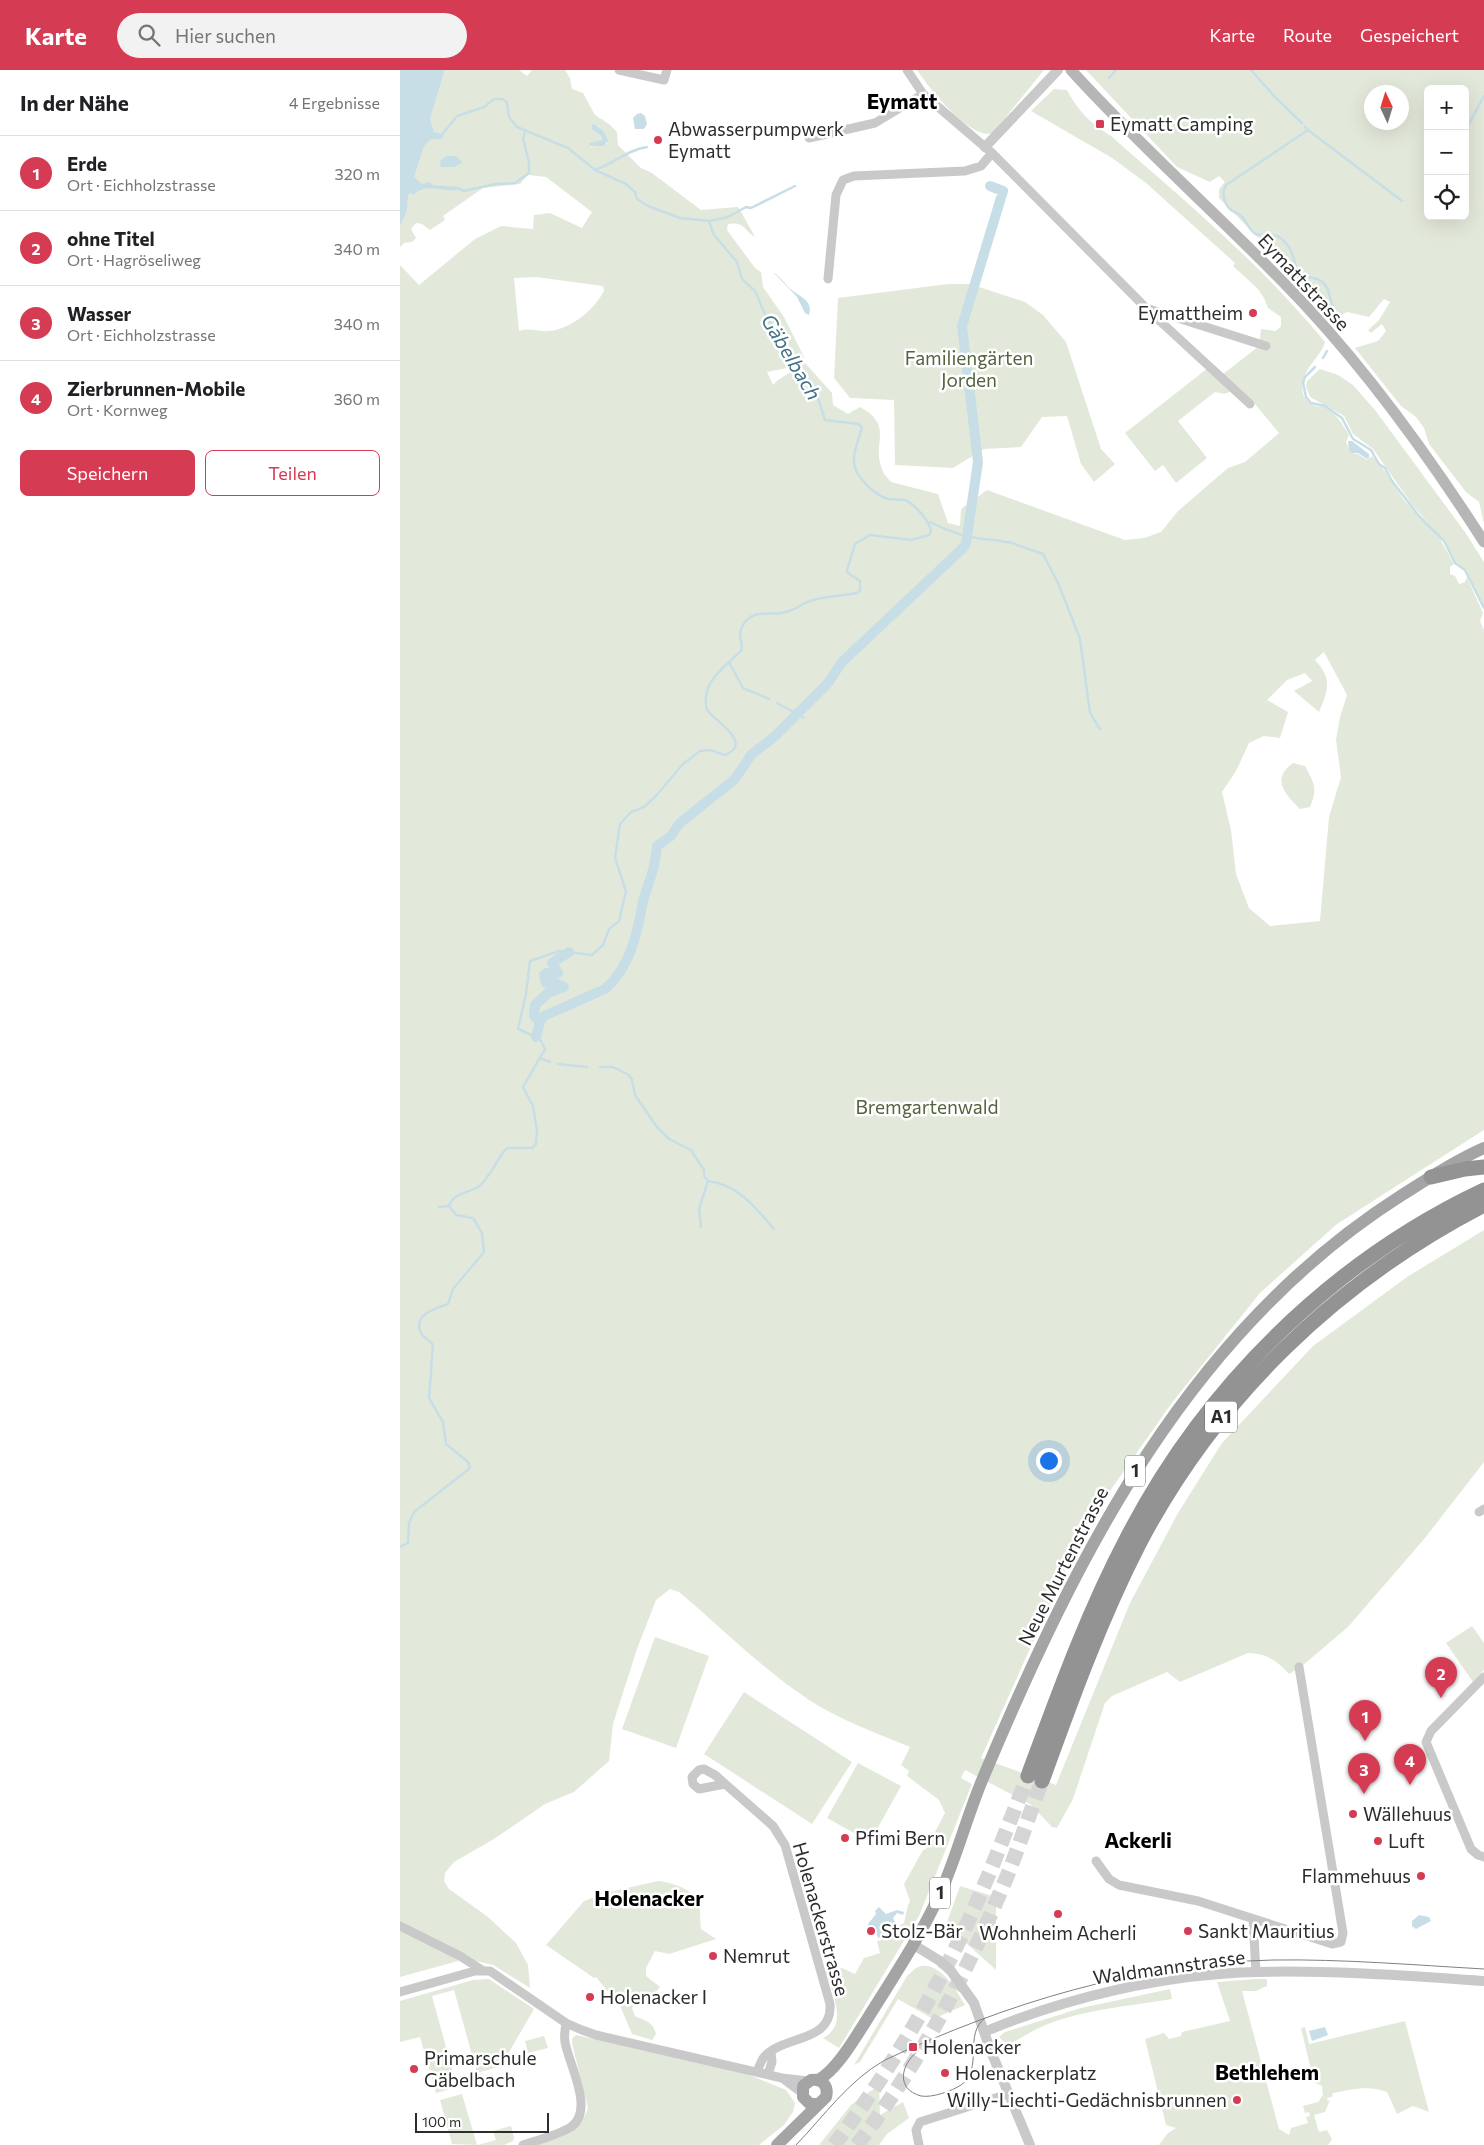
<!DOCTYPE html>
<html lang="de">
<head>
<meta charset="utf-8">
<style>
	body { margin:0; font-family:Commissioner,sans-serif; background:#f2f2f2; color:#202124 }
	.controls { position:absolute; right:15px; top:15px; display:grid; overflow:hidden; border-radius:8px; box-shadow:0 5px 20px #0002 }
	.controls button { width:45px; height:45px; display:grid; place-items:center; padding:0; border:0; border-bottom:1px solid #e0e0e0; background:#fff; color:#202124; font:25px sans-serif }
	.compass { position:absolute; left:964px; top:15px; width:45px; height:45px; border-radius:50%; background:#fff; box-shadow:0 5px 20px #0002; rotate:356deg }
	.scale { position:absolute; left:15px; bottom:12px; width:134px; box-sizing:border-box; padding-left:5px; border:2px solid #2c2c2c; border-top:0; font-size:14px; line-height:18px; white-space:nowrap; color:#2c2c2c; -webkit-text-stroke:4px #fff; paint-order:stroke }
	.you { position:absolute; left:648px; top:1390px; width:18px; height:18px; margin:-12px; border:4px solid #fff; border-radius:50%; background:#1a73e8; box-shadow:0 0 0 8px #1a73e833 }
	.badge { display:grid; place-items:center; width:32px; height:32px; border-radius:50%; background:#d53c54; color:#fff; font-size:16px; font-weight:700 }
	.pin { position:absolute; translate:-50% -41px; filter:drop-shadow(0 1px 2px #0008) }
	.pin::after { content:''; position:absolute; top:26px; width:18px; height:15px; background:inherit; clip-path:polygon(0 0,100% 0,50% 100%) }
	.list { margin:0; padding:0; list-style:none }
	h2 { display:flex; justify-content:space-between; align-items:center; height:65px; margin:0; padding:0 20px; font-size:21px }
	h2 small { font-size:16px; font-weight:400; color:#757577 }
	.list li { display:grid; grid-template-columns:32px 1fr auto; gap:15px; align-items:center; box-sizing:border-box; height:75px; padding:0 20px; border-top:1px solid #e0e0e0 }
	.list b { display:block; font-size:19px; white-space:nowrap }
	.list p { margin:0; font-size:16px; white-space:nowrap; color:#757577 }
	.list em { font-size:16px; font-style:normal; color:#757577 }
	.actions { display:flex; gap:10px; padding:15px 20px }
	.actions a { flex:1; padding:11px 0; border:1px solid #d53c54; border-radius:8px; text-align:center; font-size:18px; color:#d53c54 }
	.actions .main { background:#d53c54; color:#fff }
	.icon { flex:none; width:28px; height:28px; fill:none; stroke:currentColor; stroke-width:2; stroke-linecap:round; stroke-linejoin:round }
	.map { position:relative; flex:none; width:1084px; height:2075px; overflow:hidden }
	header { display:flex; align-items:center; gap:30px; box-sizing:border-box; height:70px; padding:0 25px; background:#d53c54; color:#fff }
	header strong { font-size:24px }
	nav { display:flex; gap:28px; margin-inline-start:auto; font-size:18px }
	.search { width:350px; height:45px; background:#f2f2f2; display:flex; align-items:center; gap:12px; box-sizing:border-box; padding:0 18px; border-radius:28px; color:#757577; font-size:19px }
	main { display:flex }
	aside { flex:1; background:#fff }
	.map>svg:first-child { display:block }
</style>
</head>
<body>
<header>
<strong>Karte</strong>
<div class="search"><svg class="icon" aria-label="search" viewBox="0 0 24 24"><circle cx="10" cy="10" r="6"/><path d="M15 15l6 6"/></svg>Hier suchen</div>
<nav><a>Karte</a><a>Route</a><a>Gespeichert</a></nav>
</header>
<main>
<aside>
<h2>In der Nähe<small>4 Ergebnisse</small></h2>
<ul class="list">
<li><span class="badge">1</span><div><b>Erde</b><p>Ort · Eichholzstrasse</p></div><em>320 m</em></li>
<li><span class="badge">2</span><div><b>ohne Titel</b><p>Ort · Hagröseliweg</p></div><em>340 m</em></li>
<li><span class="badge">3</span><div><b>Wasser</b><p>Ort · Eichholzstrasse</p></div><em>340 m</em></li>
<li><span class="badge">4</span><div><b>Zierbrunnen-Mobile</b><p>Ort · Kornweg</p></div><em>360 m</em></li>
</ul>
<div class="actions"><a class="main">Speichern</a><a>Teilen</a></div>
</aside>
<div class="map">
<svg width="1084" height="2075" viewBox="0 0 1084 2075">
	<rect width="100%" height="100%" fill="#fff"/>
	<!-- green -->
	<path fill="#e3e9da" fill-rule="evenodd" d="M0,0H119L127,6L132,0H165L170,8L172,19L183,23L195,45L209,54L217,62L218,75L241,98L252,103L301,140L337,137L339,138L355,167C344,161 345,151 328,154L327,160L355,198L361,202L363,217L384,247L404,287L402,290L393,294L392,297L367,302L373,315L378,310L405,293L432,323L433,335L448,344L460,337C495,356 471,374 482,399C483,404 488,408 491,412L538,424L548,453L560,456L561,439L587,420L725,470L744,468L761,462L778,441L828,398L845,392L879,363L854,333L823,304L859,276L861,259L876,261L881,256V247L868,238L864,228L857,218L833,196L835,193L746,113L712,88L631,41L654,19L667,20C679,42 689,52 711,66C785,131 862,195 925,272C921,285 910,293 905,305C900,315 901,329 913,335C916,337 920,336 924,337C935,341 943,355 949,365L946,372L951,383L958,384L967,390L972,386L984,400L1004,430L1040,469L1054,494L1050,497V504L1055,506L1059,514L1065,512L1067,507L1083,543L1080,551L1084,560V1060L937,1154L860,1223L771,1334L684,1458L581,1688L656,1715L730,1533L778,1443L822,1373L913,1276L1007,1207L1084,1160V1392L1025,1468L948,1557L902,1596L889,1604C878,1591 865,1583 848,1583L780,1612L767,1602L712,1626L705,1633L673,1729L657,1758L652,1757L630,1734L565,1700L561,1708L572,1714L519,1846L439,1978L423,1968C449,1955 432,1923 426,1902L442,1898L455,1904L464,1888L480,1883L477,1871L487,1869L490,1860L504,1853L508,1835L510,1831L504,1814L523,1780L526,1779L545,1743L539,1730L507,1706L509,1701L501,1695L510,1677C476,1663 440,1650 409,1630C362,1599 322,1558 279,1522L270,1519L256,1530L237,1579L213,1654L209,1691L174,1722L145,1734L94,1769L54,1792L45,1803L44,1811L49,1819L88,1847L116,1873L128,1895L130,1918L93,1895L76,1891L0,1852V195L19,215L75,169L101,156L133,159L134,145L150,143L182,158L192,142L146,107L128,105L120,114L83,118L43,146L45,150L30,160L22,154L16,153L11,159L16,168L12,172L4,173L0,177ZM191,55L199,56L207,68V74L189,77L202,70L201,66L191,59ZM136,207L203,216L204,221C194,240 171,259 149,261C138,262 130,257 119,261L114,208ZM924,582L947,625L940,647L936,670L941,707L929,747L920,851L870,856L849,838L836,804L831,760L822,722L836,701L849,673L864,666L880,668L888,642L867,630L887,610L905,603L912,611L894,621L919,642C928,621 933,609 915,590Z
		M517,0H644L593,63C571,71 528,17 517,0Z
		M686,0H1084V454L1079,432L1066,422L1029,374L1024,358L1016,347L1001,336L955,278L978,271L986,261L982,254L971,263L968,260L979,250L990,232L984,229L969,247L947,242L935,249L888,198L819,128V119L825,112L819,106L810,112L777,97ZM1028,19H1065V146H1028ZM1002,22V52H972V22Z
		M548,214H570L625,232L643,245L666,272L701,379L715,394L694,412L681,394L667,346L642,347L621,377L584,379L553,398L495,395L494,330L450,328L434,308L438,228Z
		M808,298L832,321L824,324L815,322L778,351L807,388L776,413L763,395L755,401L725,363Z
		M920,299L938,305L953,315L975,340L1065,462L1084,492V536L1066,501L1056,493L1046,473L1013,436L973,379L953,364L944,346L910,327L906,317L907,311Z
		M893,693L905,696C914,713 918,718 910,737L900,739C886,725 870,710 893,693Z
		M1072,1556L1084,1573V1600L1073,1612L1046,1573Z
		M255,1567L309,1586L276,1678L222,1659Z
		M344,1622L452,1692L412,1754L304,1684Z
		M458,1693L501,1716L470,1772L427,1748Z
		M258,1811C271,1812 293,1819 298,1832C301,1840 300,1851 301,1859L316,1869L269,1884L255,1881L246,1898V1906L260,1917L255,1923L244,1927L241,1932L235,1934L232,1938L235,1946C245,1951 253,1951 256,1964L252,1970L232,1964L221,1938L196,1907L194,1908L146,1875L184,1831L205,1823Z
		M560,1816L596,1827V1900L546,1855Z
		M0,1859L58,1888V1891L0,1907Z
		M521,1896C541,1893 556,1920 565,1935L533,1949L498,1929L460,1992L454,1995L507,1906L516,1898Z
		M89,1909L134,1939L101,1996L77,2003L54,1920L32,1926L57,2017L36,2023L20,1967L0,1972V1931L73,1910Z
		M856,1909H867V1916L856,1921H842L879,2059L889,2065L891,2058L908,2053L906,2047L910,2046L909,2042L905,2043L903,2036L918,2032L923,2025L922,2016L914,2012L901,1958L905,1957L909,1974L1005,1951L1029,2042L1013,2036L997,2044L987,2022C968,2015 953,2019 933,2023L932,2027L927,2028L928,2031L930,2030L925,2042L914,2045L919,2062L927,2060L932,2069L928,2075H759L768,2063L776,2058L766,2055L745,1969L764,1963L769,1969L781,1966L782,1962L830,1951L817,1912Z
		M770,1919L772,1929C731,1936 675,1940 637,1959C627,1964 617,1970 607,1976L599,1967L605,1962L681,1938Z
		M176,1965L342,2002L386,2020L395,2033L393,2042L384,2055L359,2075H137C158,2067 180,2062 188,2038L172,1973V1969Z
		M144,1966L148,1978L128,1983L125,1971Z
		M479,2015L480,2045L503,2032L509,2048L487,2064L479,2075H419L451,2035Z
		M62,2024L77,2075L52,2074L40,2030Z
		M111,2056L114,2068L113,2071L104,2075H78L96,2070L93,2061Z"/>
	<!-- water -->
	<path fill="#c8dee7" d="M0,0H43L44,2L30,49L34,62L42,64L44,67L41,69H31L24,76L14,107L22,114L30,112L33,115L60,117V119C46,124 25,111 14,125L11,123L8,124L7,141L0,156Z
		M241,43L245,46L247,54L244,59H235L233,48L237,44Z
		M192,54C200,55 206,63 208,71L204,76H188L190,73L202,70L201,66L191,59Z
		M46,86H56L63,92L55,97H41L40,94L41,90Z
		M373,202C381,207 386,216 393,221C402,228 413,231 409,245L405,243L397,227Z
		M948,371H952L969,384V388L967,389L958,383H951L949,380Z
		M479,1837L486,1844L497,1840L504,1842L503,1845L497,1843L493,1848L495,1852L494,1856L490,1858L487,1856L484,1861L485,1867L478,1868L475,1859L469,1858L468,1854L476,1844L475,1841Z
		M1019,1845L1029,1847L1031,1851L1016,1859L1012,1856V1851Z
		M925,1957L928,1965L912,1971L909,1961Z"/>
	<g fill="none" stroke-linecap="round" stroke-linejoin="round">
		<!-- stream -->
		<path stroke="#c8dee7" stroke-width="2.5" d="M851,0L876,28L902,53
			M709,8L716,0
			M905,57L908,60L826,115C821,123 824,134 831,140C834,142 838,143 841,146C847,151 849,161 856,164C863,167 872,162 879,167C895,178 892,190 899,204C906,207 913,207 919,210C933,216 928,238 939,248L938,255
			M908,60L1002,131
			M1065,61L1084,26
			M195,100C215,93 227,80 247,77
			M59,119L64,121L95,114L115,113L129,103V92L123,69L125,62
			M310,151L328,147L346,137L351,138L395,116
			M923,288L927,281
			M915,297L905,307L903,313L906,327L911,333L925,336L942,348L953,369L971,380L979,394L985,398L992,411L1019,446L1044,471L1055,493L1065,500L1084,538
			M530,452C551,463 570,469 594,470C600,470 603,473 609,472L643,484L659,515L680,569L690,643L700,659
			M329,592L343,618L369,629
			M377,633L404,648
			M140,988L150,992
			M158,994L187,997
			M200,997H213L229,1005L232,1010L235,1025L257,1057L269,1069L291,1080L304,1100V1106L308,1111L299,1139L301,1157
			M308,1111C337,1114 356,1138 374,1159
			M39,1137L49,1136
			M0,1477L8,1473L9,1453L14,1442L70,1398L68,1392L46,1374L43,1352L29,1328L33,1275C30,1270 23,1268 21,1263C12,1245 36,1238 48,1234L53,1219L84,1182L82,1163L73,1148L56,1145L49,1136C53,1123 68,1123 78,1117C89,1110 97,1088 107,1078H132L136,1074L137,1061L133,1036L123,1017L145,979L140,969L118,959L126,924L130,891L159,881L192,885L203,875L209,859L219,851L226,821L215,788L220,754L231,742L244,737L256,726L283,694L300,681L310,680L325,685C354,673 315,651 307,640C300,613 323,598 341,581C344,571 336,567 343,555C355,536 372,548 389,541C397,539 403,533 410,531C425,526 442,526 457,523L460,521V511L448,503L447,500L455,474L470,465L511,470L529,465L531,461C530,452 515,434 505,430C500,429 494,430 489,429C475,426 455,407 454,392C453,381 459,368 462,358L459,354L425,350L414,316L401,301L375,258L367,249L355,221L342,209L337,192L314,165L309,151L280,148L248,136L237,129L235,122L226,114L195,100L168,78L117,57L109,47L107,33L103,29H94L84,37L57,46L41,66"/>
		<!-- canal -->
		<path stroke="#c8dee7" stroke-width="10" d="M140,952L134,946L135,935L148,923L164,917L154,912L146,913L144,905L147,903H158L152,893L169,882
			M136,967L140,952L144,946L205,919C229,899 237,865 242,836C244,825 249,814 252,803C255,794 256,785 257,776L271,766L280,753L335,709L351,685L375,666L428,613L442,592L563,478L566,473L578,392L562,256L603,121L590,116"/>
		<!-- motorway-tunnel -->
		<path stroke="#d5d5d5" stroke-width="15" stroke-dasharray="15 8" stroke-linecap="butt" d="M434,2075C486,2006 531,1932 567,1854C590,1805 608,1755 628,1706
			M457,2075C520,1993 569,1899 608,1804C620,1774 630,1742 642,1711"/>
		<!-- minor -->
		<path stroke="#c9c9c9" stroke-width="9" d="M219,0L264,10L267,0
			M507,0L523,24L592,83L746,238L866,276
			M409,68L475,53L523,24
			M428,209L436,125L443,110L454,106L565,101L581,96L592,83
			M748,240L850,334
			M1079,1442L1084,1439
			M1084,1607L1031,1661L1026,1672L1071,1779L1078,1785L1084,1787
			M325,1714L299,1719L293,1714L292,1707L299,1700L304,1699L315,1705L373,1756L385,1775L430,1934C433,1973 383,1965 364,1987C361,1991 359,1997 357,2002
			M696,1791L709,1809L719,1815L798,1831L932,1874L941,1872L943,1863L899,1597
			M853,1849L856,1902
			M0,1856L60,1886L82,1900
			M0,1922L75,1901H90L166,1953L182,1960L196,1965L382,2008L408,2011
			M368,2004L372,1992L371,1982
			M382,2008L402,2023
			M123,2075C138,2070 158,2065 171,2057C195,2040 169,1995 165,1972C164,1966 165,1959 166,1953
			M519,2075L516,2060L520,2052L608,2024"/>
		<!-- tertiary -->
		<path stroke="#c9c9c9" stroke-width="10" d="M585,77L658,0
			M514,1875L540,1891L551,1901L574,1933L590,1979L630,2075
			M584,1962C668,1927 765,1904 857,1902C932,1900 1009,1906 1084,1911"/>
		<!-- secondary -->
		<path stroke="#b6b6b6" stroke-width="11" d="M671,0C738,74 813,140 883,212C959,289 1025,380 1084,472"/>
		<!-- primary -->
		<path stroke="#a4a4a4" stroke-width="12" d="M418,2010C436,2001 455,1968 466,1951C492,1909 519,1869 540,1824C557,1786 567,1746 583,1708C678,1482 789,1260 1002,1125C1029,1108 1055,1091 1084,1078
			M377,2075L426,2027C429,2016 422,2008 411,2010L403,2016V2027L410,2034H418"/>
		<!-- motorway -->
		<path stroke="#939393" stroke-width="15" d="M1031,1107L1065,1099L1084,1097
			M628,1706C658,1625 687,1544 727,1468C804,1318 931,1192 1084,1120
			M642,1711C671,1631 700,1550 739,1474C816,1327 937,1211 1084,1135"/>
		<!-- tram -->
		<path stroke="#818181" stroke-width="1" d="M518,1981C501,1994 495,2019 521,2026C532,2028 552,2021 561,2015C584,1999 563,1964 585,1948
			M396,2075C425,2045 448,2011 485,1990C607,1933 737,1893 873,1890C943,1889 1014,1895 1084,1899"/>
	</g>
	<!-- markers -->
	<g fill="#d53c54" stroke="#fff" stroke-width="2">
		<rect x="695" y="49" width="10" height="10" rx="2.5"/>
		<circle cx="258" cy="70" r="5"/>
		<circle cx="853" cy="243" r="5"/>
		<circle cx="953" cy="1744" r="5"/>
		<circle cx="445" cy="1768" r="5"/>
		<circle cx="978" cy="1771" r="5"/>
		<circle cx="1021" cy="1806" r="5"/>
		<circle cx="658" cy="1844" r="5"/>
		<circle cx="471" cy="1861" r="5"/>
		<circle cx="788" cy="1861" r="5"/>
		<circle cx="313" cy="1886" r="5"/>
		<circle cx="190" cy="1927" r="5"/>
		<rect x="508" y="1972" width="10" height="10" rx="2.5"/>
		<circle cx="14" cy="1999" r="5"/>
		<circle cx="545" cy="2003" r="5"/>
		<circle cx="837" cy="2030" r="5"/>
	</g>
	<g text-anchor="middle" stroke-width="5" stroke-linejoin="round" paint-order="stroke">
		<!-- shield labels -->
		<g fill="#fff" stroke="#6b6b6b" stroke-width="1">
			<rect x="805" y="1331.5" width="32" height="31" rx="4"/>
			<rect x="725" y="1385.5" width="20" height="31" rx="4"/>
			<rect x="530" y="1807.5" width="20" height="31" rx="4"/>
		</g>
		<g font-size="18" font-weight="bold" fill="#2c2c2c">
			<text x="821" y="1353">A1</text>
			<text x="735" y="1407">1</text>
			<text x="540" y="1829">1</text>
		</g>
		<!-- poi labels -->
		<g font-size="19" fill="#2c2c2c" stroke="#fff" text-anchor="start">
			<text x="710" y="61">Eymatt Camping</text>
			<text x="268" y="66">Abwasserpumpwerk<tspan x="268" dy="22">Eymatt</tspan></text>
			<text x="843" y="250" text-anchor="end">Eymattheim</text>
			<text x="963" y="1751">Wällehuus</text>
			<text x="455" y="1775">Pfimi Bern</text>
			<text x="988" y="1778">Luft</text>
			<text x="1011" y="1813" text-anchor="end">Flammehuus</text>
			<text x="481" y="1868">Stolz-Bär</text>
			<text x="798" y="1868">Sankt Mauritius</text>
			<text x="658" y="1870" text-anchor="middle">Wohnheim Acherli</text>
			<text x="323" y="1893">Nemrut</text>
			<text x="200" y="1934">Holenacker I</text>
			<text x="523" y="1984">Holenacker</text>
			<text x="24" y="1995">Primarschule<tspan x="24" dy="22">Gäbelbach</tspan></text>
			<text x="555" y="2010">Holenackerplatz</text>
			<text x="827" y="2037" text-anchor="end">Willy-Liechti-Gedächnisbrunnen</text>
		</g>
		<!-- street labels -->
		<g font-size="19" fill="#2c2c2c" stroke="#fff">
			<text transform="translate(904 212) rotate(47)" y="7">Eymattstrasse</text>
			<text transform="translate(663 1496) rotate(-63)" y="7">Neue Murtenstrasse</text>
			<text transform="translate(421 1849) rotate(74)" y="7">Holenackerstrasse</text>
			<text transform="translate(769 1897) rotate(-8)" y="7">Waldmannstrasse</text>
		</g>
		<!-- park labels -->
		<g font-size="19" fill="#52633e" stroke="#fff">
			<text x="569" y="295">Familiengärten<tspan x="569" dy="22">Jorden</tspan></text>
			<text x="527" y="1044">Bremgartenwald</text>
		</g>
		<!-- water labels -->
		<g font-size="20" font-style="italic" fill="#427286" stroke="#fff">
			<text transform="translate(391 287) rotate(59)" y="7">Gäbelbach</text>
		</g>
		<!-- quarter labels -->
		<g font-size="21" font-weight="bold" fill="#000" stroke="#fff">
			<text x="502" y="39">Eymatt</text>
			<text x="738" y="1778">Ackerli</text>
			<text x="249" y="1836">Holenacker</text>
			<text x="867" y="2010">Bethlehem</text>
		</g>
	</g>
</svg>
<div class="controls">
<button>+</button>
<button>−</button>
<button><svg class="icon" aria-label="locate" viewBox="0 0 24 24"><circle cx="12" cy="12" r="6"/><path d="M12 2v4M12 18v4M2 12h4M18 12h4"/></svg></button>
</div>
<svg class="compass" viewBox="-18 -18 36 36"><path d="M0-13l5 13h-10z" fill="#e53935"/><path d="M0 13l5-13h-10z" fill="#757577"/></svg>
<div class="scale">100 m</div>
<div class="you"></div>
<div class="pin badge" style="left:965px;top:1671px">1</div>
<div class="pin badge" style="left:1041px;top:1628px">2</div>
<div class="pin badge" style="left:964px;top:1724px">3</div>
<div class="pin badge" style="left:1010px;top:1715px">4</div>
</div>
</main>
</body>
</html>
